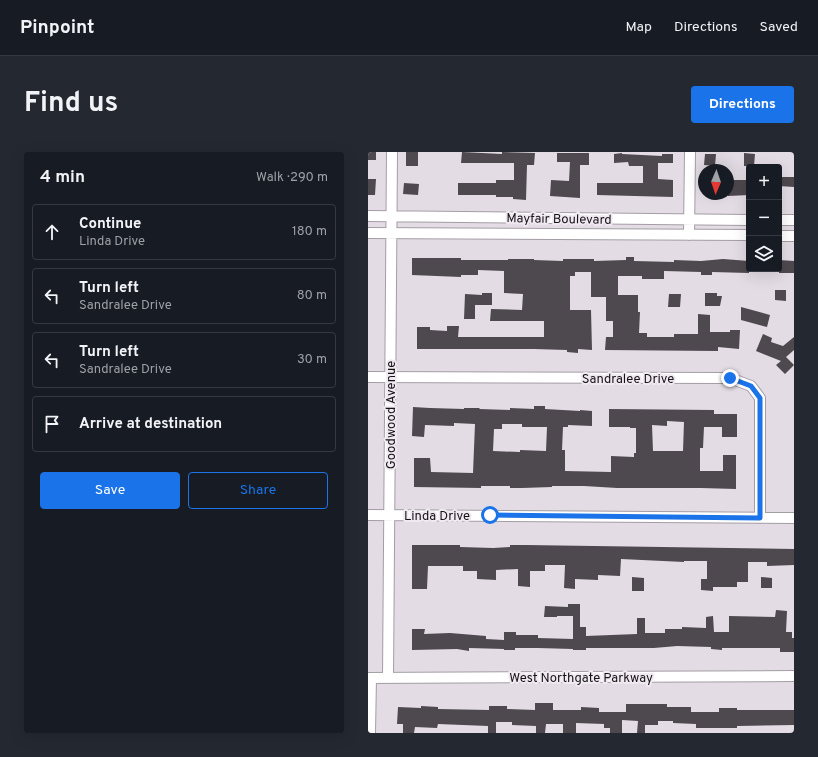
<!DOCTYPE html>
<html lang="en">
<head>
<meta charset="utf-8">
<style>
	body { margin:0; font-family:Overpass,sans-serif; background:#242831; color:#f1f3f6 }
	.controls { position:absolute; right:12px; top:12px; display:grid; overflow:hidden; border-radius:4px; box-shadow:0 4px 16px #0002 }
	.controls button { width:36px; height:36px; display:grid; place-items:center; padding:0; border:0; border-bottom:1px solid #363941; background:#171b24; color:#f1f3f6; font:20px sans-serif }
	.compass { position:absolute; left:330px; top:12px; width:36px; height:36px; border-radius:50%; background:#171b24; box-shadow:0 4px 16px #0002; rotate:182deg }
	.stop { position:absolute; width:12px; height:12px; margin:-9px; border:3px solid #1a73e8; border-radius:50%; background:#fff }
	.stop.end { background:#1a73e8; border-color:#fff; box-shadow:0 1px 4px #0008 }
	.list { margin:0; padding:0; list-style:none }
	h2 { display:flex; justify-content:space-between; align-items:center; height:52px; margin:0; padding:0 16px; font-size:17px }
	h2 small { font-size:13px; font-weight:400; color:#9ea1a6 }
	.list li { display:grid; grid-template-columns:26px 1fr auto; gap:12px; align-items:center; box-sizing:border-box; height:56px; margin:0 8px 8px; padding:0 8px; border:1px solid #363941; border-radius:4px }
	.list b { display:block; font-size:15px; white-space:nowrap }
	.list p { margin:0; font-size:13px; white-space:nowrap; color:#9ea1a6 }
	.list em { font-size:13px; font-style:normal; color:#9ea1a6 }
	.actions { display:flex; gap:8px; padding:12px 16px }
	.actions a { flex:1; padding:9px 0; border:1px solid #1a73e8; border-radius:4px; text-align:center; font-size:14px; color:#1a73e8 }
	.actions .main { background:#1a73e8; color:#fff }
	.icon { flex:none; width:22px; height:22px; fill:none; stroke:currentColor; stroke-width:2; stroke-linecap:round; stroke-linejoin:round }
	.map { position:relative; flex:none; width:426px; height:581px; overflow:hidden; border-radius:4px }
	header { display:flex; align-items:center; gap:24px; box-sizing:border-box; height:56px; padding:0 20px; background:#171b24; border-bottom:1px solid #363941 }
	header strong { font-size:19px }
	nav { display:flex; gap:22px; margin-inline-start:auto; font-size:14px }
	.intro { display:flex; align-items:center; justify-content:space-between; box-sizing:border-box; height:96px; padding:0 24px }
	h1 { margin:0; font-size:28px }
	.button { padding:10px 18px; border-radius:4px; background:#1a73e8; color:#fff; font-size:14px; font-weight:700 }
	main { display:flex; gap:24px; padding:0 24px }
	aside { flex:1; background:#171b24; border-radius:4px; box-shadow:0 4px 16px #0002 }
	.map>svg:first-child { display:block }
</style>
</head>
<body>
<header>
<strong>Pinpoint</strong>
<nav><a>Map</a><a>Directions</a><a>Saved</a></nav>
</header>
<div class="intro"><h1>Find us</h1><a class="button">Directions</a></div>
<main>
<aside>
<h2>4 min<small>Walk · 290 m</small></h2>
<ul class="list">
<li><svg class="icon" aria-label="ahead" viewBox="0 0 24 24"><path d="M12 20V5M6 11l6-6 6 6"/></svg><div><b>Continue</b><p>Linda Drive</p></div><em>180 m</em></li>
<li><svg class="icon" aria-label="left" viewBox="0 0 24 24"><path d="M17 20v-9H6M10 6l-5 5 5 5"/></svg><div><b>Turn left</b><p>Sandralee Drive</p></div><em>80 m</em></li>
<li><svg class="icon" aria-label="left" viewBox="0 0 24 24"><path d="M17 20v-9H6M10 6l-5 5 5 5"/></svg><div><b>Turn left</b><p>Sandralee Drive</p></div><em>30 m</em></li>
<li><svg class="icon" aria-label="arrive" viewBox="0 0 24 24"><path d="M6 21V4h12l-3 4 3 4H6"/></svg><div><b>Arrive at destination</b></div></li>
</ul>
<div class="actions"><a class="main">Save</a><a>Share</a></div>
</aside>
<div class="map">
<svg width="426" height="581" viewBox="0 0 426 581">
	<rect width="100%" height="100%" fill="#e3dce4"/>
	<!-- building -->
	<path fill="#4e484f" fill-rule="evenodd" d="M0,0H8V8H0Z
		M38,0H50V14H38Z
		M94,0L134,2V0L167,1L166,13H159L158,48L145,47V45H128V43H90V31H128V28H146V11H93Z
		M189,1H221V13H212V46L182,44L183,28L201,29L202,10H189Z
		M254,1V2L294,4V2H305V11H290V27L305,28V45L229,43V31H275V14H261L260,10L246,11V2Z
		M376,1L387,2L386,14H376Z
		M337,2H348L347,14L336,13Z
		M411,25H426V35L411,34Z
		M0,27H8L7,43H0Z
		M360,28H381V43L360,44Z
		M36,31L51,32L50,43L35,42Z
		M258,105H266V109L306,110V108L333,109L355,107L381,109V121L344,120V123H333V120L296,119V127H274V124H250V143H270V160H272L271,181H279V185H306V182H330V162L342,163V180H362V178H372L371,197L350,195V199L237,198L238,185H245V169H238V145H223V120H207V124H202V158H223L224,198L210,197V201L199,200V198L166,197H49V175H62V178L79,179V174H91L90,185H176V169H122L123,157L154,158L155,142L136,141V119L110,118V123H93V125L44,123V106H93V108H140V107H166V108L195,109V107H226V109L258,108Z
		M411,108L426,109V121H411Z
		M407,138H418V149L407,148Z
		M114,141H124V153H107V167H96L97,142L114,143Z
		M337,141H349V144H354L352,154H337Z
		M301,142H313L312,155H300Z
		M373,155L402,163L399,175L373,168Z
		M395,182L404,186L403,190L415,194L426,185V198L418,205L426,213L417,222L408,213L413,209L388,199Z
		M166,254H177V257L212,259V258L224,259V274L200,273V275H195L194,298H197V319L243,320V304L266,305V301H268V276H262V275H241V257L346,258V262H369V285H354V275H336L335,296H332V319H355V303H368V337L333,336H249L216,334H184V335L154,336H142V334H113V336L46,335V306H62L63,320L105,321L107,272L86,271V274L57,273L56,285L44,284L45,255L62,256L96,257V256H112L111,257L142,258V256L166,257ZM299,269L316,270L315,299H285L284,273L299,274ZM134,272H154V275H179L178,299L152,298V300L125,299L126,277H134Z
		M44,393H92V395L125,396L142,395V393H158L426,397V413L399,414V410H380V430H369V435H345V439L333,438V427H339V409H316V410L253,407L252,424L230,423V428L207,427V437L196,436L197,413H177V419H162V435L150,434V417L128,418V428L109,427V419H95V414H60L59,437H44Z
		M264,425L276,426V439H264Z
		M393,425L404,426V436H393Z
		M200,452H212V475H218V484L269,482V466H277V481H297V477H314V475L338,476V465L345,464L346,480H361V464L407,465L408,458L419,459L418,480H424V486H426V500H412V496H354V498L343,497V495L309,494L286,496H218V498H205V497L170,496H147V498H136V497L101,496V499L89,497L44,498V477H57L56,482L82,481L118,484V487L136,488V480H148V483H170V486L205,487V464H189V465H176L177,454L200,455Z
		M167,551H185V558H213V555L231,556V560H258V552H299V555H323V560H351V556H369V558H426V573L369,574V576H328V572L305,571V569H290V573H277V581H269L270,569L254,568V581H242V576H236V572L208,571V581H195V572H178L177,581H168V574L144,573V570H128V581H120V574L70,572L69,576L47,575L46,581H35V572H29L30,555L53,556V554L70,555V557L121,558V554H139V557L167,558Z"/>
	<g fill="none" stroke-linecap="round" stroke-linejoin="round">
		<!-- minor casing -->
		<g stroke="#a49da5" stroke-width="12">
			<path id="minor" d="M0,64L381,68
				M411,68H426
				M0,81L381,83
				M321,83L322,0
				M411,84H426
				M0,225L362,226L383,234L392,246V366
				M0,363L426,366
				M0,526L426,524
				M20,526L24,0
				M2,581L3,526"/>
		</g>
		<!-- minor -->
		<use href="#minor" stroke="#fff" stroke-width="10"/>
	</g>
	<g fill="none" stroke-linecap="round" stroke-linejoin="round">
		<!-- route -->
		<path stroke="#1a73e8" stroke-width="5" d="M122,363L392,366V246L383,234L362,226"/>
	</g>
	<g text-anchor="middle" stroke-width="4" stroke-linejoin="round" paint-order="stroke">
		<!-- street labels -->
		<g font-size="13" fill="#141214" stroke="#f0e9f1">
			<text transform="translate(191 66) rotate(1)" y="5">Mayfair Boulevard</text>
			<text x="260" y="231">Sandralee Drive</text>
			<text transform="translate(22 263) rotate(-90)" y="5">Goodwood Avenue</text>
			<text x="69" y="368">Linda Drive</text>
			<text x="213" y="530">West Northgate Parkway</text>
		</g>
	</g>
</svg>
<div class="controls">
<button>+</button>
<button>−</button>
<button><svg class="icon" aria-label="layers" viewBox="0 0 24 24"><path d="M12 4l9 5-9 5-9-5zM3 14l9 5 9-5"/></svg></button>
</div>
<svg class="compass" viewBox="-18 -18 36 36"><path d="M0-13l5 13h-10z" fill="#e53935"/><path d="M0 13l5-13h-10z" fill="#9ea1a6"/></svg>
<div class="stop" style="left:122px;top:363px"></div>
<div class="stop end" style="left:362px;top:226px"></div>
</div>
</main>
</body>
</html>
